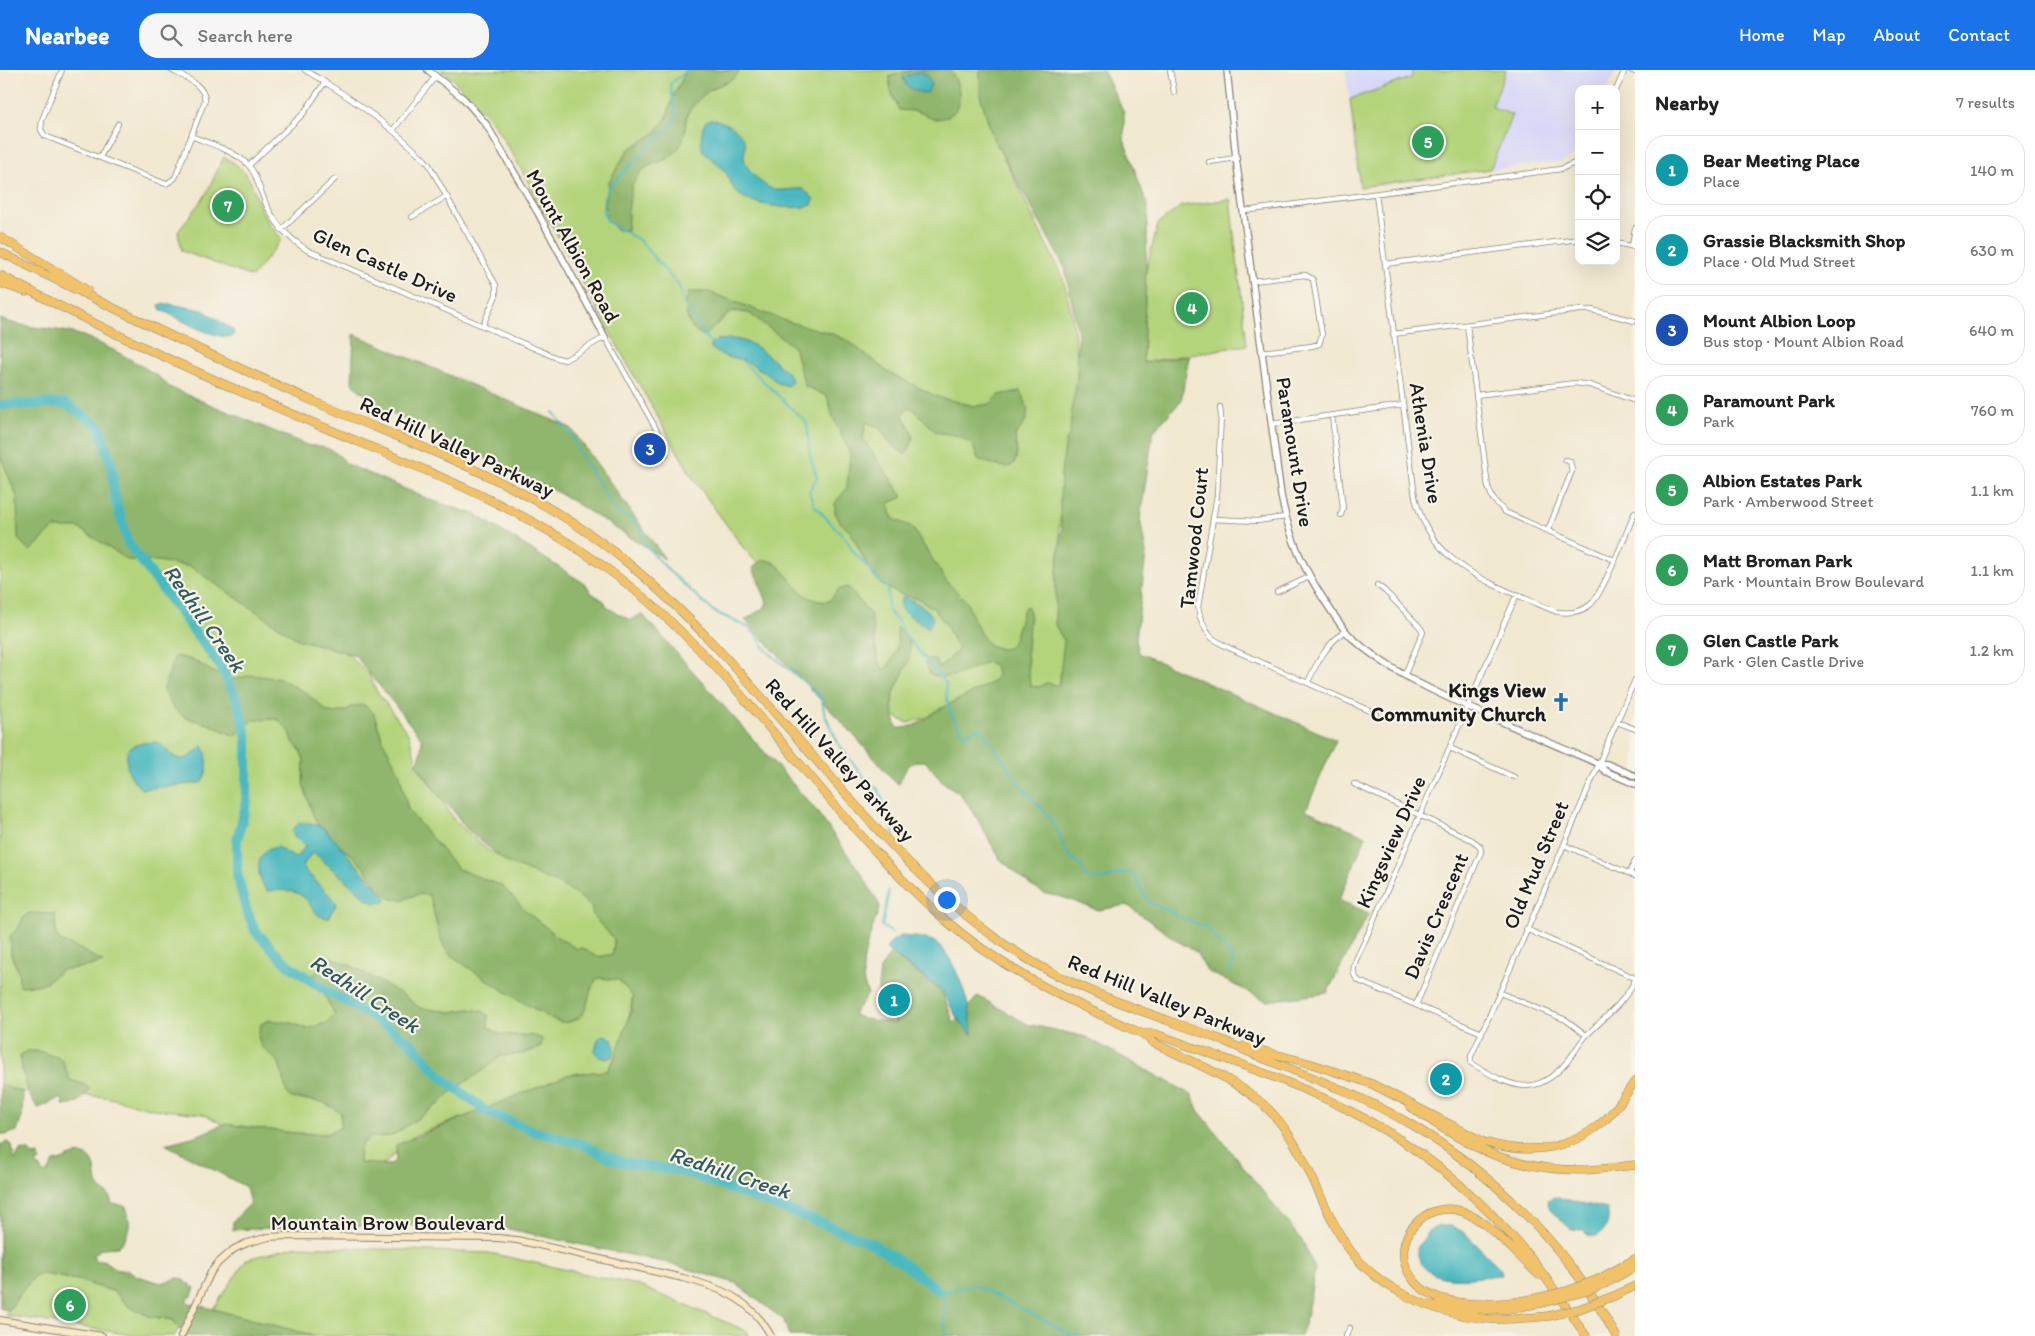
<!DOCTYPE html>
<html lang="en">
<head>
<meta charset="utf-8">
<style>
	body { margin:0; font-family:Itim,sans-serif; background:#f6f6f6; color:#222 }
	.controls { position:absolute; right:15px; top:15px; display:grid; overflow:hidden; border-radius:10px; box-shadow:0 5px 20px #0002 }
	.controls button { width:45px; height:45px; display:grid; place-items:center; padding:0; border:0; border-bottom:1px solid #e0e0e0; background:#fff; color:#222; font:25px sans-serif }
	.you { position:absolute; left:946px; top:829px; width:18px; height:18px; margin:-12px; border:4px solid #fff; border-radius:50%; background:#1a73e8; box-shadow:0 0 0 8px #1a73e833 }
	.badge { display:grid; place-items:center; width:32px; height:32px; border-radius:50%; background:#1a73e8; color:#fff; font-size:16px; font-weight:700 }
	.pin { position:absolute; translate:-50% -50%; border:2px solid #fff; box-shadow:0 1px 5px #0006 }
	.list { margin:0; padding:0; list-style:none }
	h2 { display:flex; justify-content:space-between; align-items:center; height:65px; margin:0; padding:0 20px; font-size:21px }
	h2 small { font-size:16px; font-weight:400; color:#767676 }
	.list li { display:grid; grid-template-columns:32px 1fr auto; gap:15px; align-items:center; box-sizing:border-box; height:70px; margin:0 10px 10px; padding:0 10px; border:1px solid #e0e0e0; border-radius:20px }
	.list b { display:block; font-size:19px; white-space:nowrap }
	.list p { margin:0; font-size:16px; white-space:nowrap; color:#767676 }
	.list em { font-size:16px; font-style:normal; color:#767676 }
	.icon { flex:none; width:28px; height:28px; fill:none; stroke:currentColor; stroke-width:2; stroke-linecap:round; stroke-linejoin:round }
	.map { position:relative; flex:none; width:1635px; height:1266px; overflow:hidden }
	header { display:flex; align-items:center; gap:30px; box-sizing:border-box; height:70px; padding:0 25px; background:#1a73e8; color:#fff }
	header strong { font-size:24px }
	nav { display:flex; gap:28px; margin-inline-start:auto; font-size:18px }
	.search { width:350px; height:45px; background:#f6f6f6; display:flex; align-items:center; gap:12px; box-sizing:border-box; padding:0 18px; border-radius:20px; color:#767676; font-size:19px }
	main { display:flex }
	aside { flex:1; background:#fff }
	.map>svg:first-child { display:block }
</style>
</head>
<body>
<header>
<strong>Nearbee</strong>
<div class="search"><svg class="icon" aria-label="search" viewBox="0 0 24 24"><circle cx="10" cy="10" r="6"/><path d="M15 15l6 6"/></svg>Search here</div>
<nav><a>Home</a><a>Map</a><a>About</a><a>Contact</a></nav>
</header>
<main>
<div class="map">
<svg width="1635" height="1266" viewBox="0 0 1635 1266">
	<rect width="100%" height="100%" fill="#f7f3e8"/>
	<filter id="ink" filterUnits="userSpaceOnUse"><feTurbulence type="fractalNoise" baseFrequency=".02" numOctaves="2"/><feDisplacementMap in="SourceGraphic" scale="10" xChannelSelector="R" yChannelSelector="G"/><feConvolveMatrix kernelMatrix="1 2 1 2 8 2 1 2 1" color-interpolation-filters="sRGB"/></filter>
	<filter id="wash" filterUnits="userSpaceOnUse"><feTurbulence type="fractalNoise" baseFrequency=".0096" numOctaves="4" result="noise"/><feDisplacementMap in="SourceGraphic" scale="20" xChannelSelector="R" yChannelSelector="G"/><feGaussianBlur stdDeviation="1.12" result="paint"/><feColorMatrix in="noise" values="0 0 0 0 0 0 0 0 0 0 0 0 0 0 0 0 0 1.4 0 .05"/><feComposite in="paint" operator="in"/></filter>
	<g filter="url(#wash)">
		<rect width="100%" height="100%" fill="#f1e8d0"/>
		<!-- built -->
		<path fill="#d8d7f8" d="M1345,0H1413L1411,8L1350,29Z
			M1506,0H1616L1608,19H1579V81L1572,87L1562,92L1490,99L1511,46L1492,37Z"/>
		<!-- green -->
		<path fill="#b4d47c" stroke="#68784c" d="M441,0H986L997,74L1063,208L1072,246L1079,302L1059,459L1071,566L1065,624L985,632L907,653L887,642L742,476L694,410L629,297L515,88L493,53L453,9Z
			M1413,0H1506L1492,37L1512,45L1490,99L1360,117L1350,29L1411,8Z
			M224,87C256,104 250,119 265,147C269,155 276,162 282,169L252,207L182,181L178,162L206,124Z
			M1230,129L1247,275L1133,294L1146,200L1158,154L1181,136Z
			M0,380L344,581L369,604L376,620L409,665L418,697L443,731L454,750L489,781L555,810L604,837L634,917L627,960L615,987L607,1001L582,1003L546,1020L514,1032L482,1040L416,1065L403,1074L387,1092L373,1098L344,1094L334,1064L277,1062L222,1054L203,1044L153,1039L106,1027L0,1020Z
			M297,1176L489,1183L637,1215L747,1261L748,1266H316L213,1239L247,1189Z
			M43,1204L78,1210L115,1222L128,1236L149,1246L173,1250L179,1258L174,1266H138L5,1245C7,1240 30,1210 35,1207C36,1206 42,1204 43,1204Z"/>
		<!-- forest -->
		<path fill="#8fb66c" stroke="#566944" d="M687,0H740C734,13 716,14 706,23C700,28 688,39 687,46C684,57 687,66 680,76C673,87 665,90 653,94C625,106 630,135 627,160H617L606,148L605,133L609,111L628,80L655,63L666,49L674,24Z
			M913,0H950C963,18 965,47 937,49C931,50 925,44 919,42C913,40 905,41 899,40C894,29 888,18 890,6Z
			M980,0H1103L1124,43V70L1148,137L1143,293L1189,286L1181,331L1153,362L1140,449L1146,483L1136,569L1139,583L1336,670L1306,740L1366,766L1339,830L1369,843L1327,923L1267,931L1207,901L1196,882L1179,872L1127,835L1098,840L1062,827L1046,824L1031,816L1000,789L971,738L958,722L944,713L925,691C908,690 905,700 899,714L895,712L851,662L745,550L765,537L767,532L753,498C757,495 761,489 766,490C788,492 796,536 829,531L838,520L848,517L871,545L878,591L884,600C897,587 899,575 896,557C926,579 900,601 893,627C891,637 894,648 897,658C911,660 926,649 936,641L993,612L997,605L995,595L987,592C969,599 949,613 930,604L925,592L928,588L936,590L939,598L958,580L946,555L934,539L921,530L900,524L883,516L871,503L851,463L841,453L835,443V433L847,418L850,384L832,345L827,326L805,316L794,277L749,243L732,241L704,266C701,264 697,262 694,260C685,252 684,231 689,222H709L786,251L830,263L847,270L888,302L937,327L975,336L990,334L999,325L1020,321C1031,339 1030,349 1015,365C1022,404 1008,401 978,389L972,374L959,366L936,362L912,338H906L903,345C912,363 918,368 905,385L891,374L879,357L866,352L863,369L903,427L889,433L890,443L894,449L912,457L947,512L966,531L980,563L989,575L1002,579L1008,578L1013,572L1024,538L1027,536L1030,542L1027,580L1030,616L1039,617L1046,613L1059,615L1064,571L1055,555L1056,507L1062,459L1060,439L1061,401L1066,371L1070,363L1072,335L1077,312L1078,263L1065,198L993,68L980,25Z
			M0,249C24,259 54,257 80,265C98,271 160,303 169,317L309,376C326,375 336,381 347,394L433,431L477,445L582,512L588,517L590,522L604,531L608,538L630,550L642,544L815,739L863,806L880,836C872,862 854,898 868,924L853,944L862,949L897,953L885,944L878,921L880,899L891,883L942,922L954,953L978,926L1027,954L1086,967L1192,1025L1198,1040L1303,1172L1315,1199L1307,1243L1301,1266H789L784,1250L735,1213L667,1193L504,1158L455,1155L289,1157L233,1160V1151L250,1134L246,1117L165,1074L196,1066L225,1054L302,1064H326L340,1058L341,1043L323,1032L291,1028L287,1023L279,993L261,976L258,967L261,954L269,950L292,953L307,959L326,953L335,945L321,919L309,910L330,887L354,897L403,925L420,938L451,942L469,939L482,941L488,945V957L500,964L535,966L542,969L541,977L523,984L501,986L484,1000L452,1021L440,1033L392,1066L372,1067L363,1073L360,1079L359,1093L390,1095L396,1090V1075L570,1004L607,1001L613,992L631,943L633,927L619,910L599,908C585,919 592,942 575,950C571,952 564,953 560,952C547,949 453,890 446,880C437,866 435,841 429,825L419,824L402,830L391,829L375,814L365,799L352,785L332,771L322,762L313,745L303,714L304,690L300,680L293,672L290,662L277,649L253,650L234,666L209,654L186,648L175,640L163,620L175,586L193,590L213,602L233,609L253,605L281,609L306,623L327,641L334,643L345,641L353,636L364,635L373,642L384,673L393,690L399,702L408,740L458,799L502,816L527,842L559,868L577,879L583,878L597,887L613,884L614,869L593,846L591,836L575,823L555,812L506,792L465,757L450,736L443,731L417,695L421,683L422,669L355,585L297,569L191,497L158,491L128,490L79,458H54L30,481L18,469L17,427L0,385Z
			M354,264L571,358L665,489L563,425L378,337L352,313Z
			M29,843L55,844L56,865L60,871L76,877L103,892L90,896L62,900L46,912L38,915L20,916L18,901L11,885L10,866L19,857L24,847Z
			M27,981H39L62,989L70,1010L83,1014L90,1018C80,1030 80,1036 63,1035V1029C54,1029 47,1035 38,1038L29,1025L25,1008L22,1001L20,985Z
			M0,1014L23,1023L22,1047L17,1061L5,1065L0,1063Z
			M7,1072L12,1075L14,1090L21,1080L29,1081L34,1086L39,1085L40,1091L36,1093L44,1104L49,1101L54,1092C64,1091 73,1082 84,1085C98,1088 94,1106 98,1115C100,1120 107,1122 109,1126C111,1129 111,1131 112,1134L126,1136C131,1154 131,1163 118,1177L102,1178L94,1185L95,1191L103,1190L117,1200H128L137,1206L161,1213L178,1208L184,1209L185,1213L190,1214L192,1218L195,1217L192,1226L188,1228L186,1232L315,1266H185L173,1250L149,1246L128,1236L115,1222L78,1210L43,1204L35,1206L18,1226L13,1235L7,1240L0,1238V1075Z"/>
		<!-- water -->
		<path fill="#49b8c0" stroke="#326a6e" d="M919,2L926,4L931,14L927,23C916,22 905,19 903,7Z
			M711,49C724,51 741,59 745,73C746,77 744,83 744,88C746,100 761,114 772,119C781,122 793,118 803,119L814,129L812,135C794,141 751,136 737,123C731,117 730,109 726,103C720,95 711,88 703,82C700,71 701,62 705,52Z
			M164,233L203,240L233,260L234,264L232,267C207,267 183,250 161,240L159,235Z
			M731,269C754,269 774,291 790,305L792,312L788,316L778,313L763,301L743,290L726,287L712,279L710,275L717,270Z
			M904,527C913,532 930,537 933,549L929,557H925L902,540L900,536L901,528Z
			M156,672C169,676 172,696 191,686C196,683 197,678 203,676C209,687 209,703 201,713L141,719C130,707 122,695 129,678L142,673Z
			M299,753H311L324,758L386,828L385,832L376,833L367,829L313,782L302,797L337,833L328,848C310,846 314,834 302,826C292,819 278,820 267,821C255,805 254,780 277,777L295,788L306,776L294,767L292,760Z
			M901,866C912,867 931,867 939,875C958,894 972,939 972,965L957,948L944,924L936,916L886,879L892,871Z
			M602,965C615,966 616,976 613,986L607,989L599,987L595,981L598,969Z
			M1555,1127L1607,1139C1613,1155 1597,1177 1582,1160L1571,1159L1550,1140L1547,1130Z
			M1439,1156H1452L1465,1163L1501,1199V1205C1472,1207 1420,1220 1417,1178L1430,1160Z"/>
		<g fill="none" stroke-linecap="round" stroke-linejoin="round">
			<!-- stream -->
			<path stroke="#49b8c0" stroke-width="2" d="M688,0L670,14L676,49L609,117L604,127L603,142L608,152L639,170L679,216L684,233L709,272H715
				M740,289L807,353L810,387L817,407L809,421L814,435L847,470L852,480L880,511L887,515C889,524 887,532 888,541L899,552L904,564L946,613C945,632 951,650 965,664L980,658L1021,716L1044,741L1058,761L1065,781L1082,798L1086,807L1089,809H1103L1124,802L1133,804L1147,830L1152,834L1207,858L1230,884L1233,892L1232,897L1228,902
				M553,342L572,366L578,380L615,441L634,450L640,459L647,477L668,500L713,541L749,558L757,566L767,581L821,626L825,645L839,675L863,706L878,719L889,746L894,765
				M889,820L882,856L892,863
				M938,1220C954,1225 960,1215 975,1215L1070,1264L1079,1266
				M938,1220L946,1230L943,1248L947,1266"/>
			<!-- river -->
			<path stroke="#49b8c0" stroke-width="10" d="M0,335L65,333L99,356L111,393L115,428L128,473L221,597L238,632L247,669V731L237,770V804L246,839L256,862L287,894L325,920L376,949L412,974L440,1006L487,1042L533,1061L583,1074L599,1083L621,1092L685,1102L798,1144L871,1173L905,1195L938,1220"/>
		</g>
	</g>
	<g filter="url(#ink)">
		<g fill="none" stroke-linecap="round" stroke-linejoin="round">
			<!-- minor casing -->
			<g stroke="#868276" stroke-width="6">
				<path id="minor" d="M62,0L42,50L41,60L45,66L166,114L175,108L205,30C204,14 184,7 171,0
					M305,0C349,26 392,56 428,93L496,215V225L483,255
					M1170,0L1174,22
					M1631,0L1635,2
					M1616,20L1625,0
					M393,60L436,6
					M191,66C208,73 238,82 249,96C256,103 258,115 262,124C271,149 284,165 307,180L557,288L565,290L605,267L660,366L666,384
					M100,87L118,54
					M1209,92L1236,88
					M249,95L303,44L325,12
					M1376,124L1415,427C1432,499 1496,515 1557,542C1569,543 1579,543 1590,535C1603,524 1627,461 1635,442
					M1244,141L1561,99L1579,91
					M412,147L447,126
					M281,160L335,109
					M1616,173L1635,177
					M1632,176L1635,158
					M1385,194L1579,169
					M1253,211L1305,205L1313,209L1322,265L1319,274L1312,276L1262,282
					M1467,255L1488,417L1493,429L1505,442L1614,490
					M1393,264L1580,240H1592L1635,251
					M1476,325L1575,313L1590,315L1635,331
					M1220,337L1221,346L1217,425L1198,537L1200,547L1206,560L1212,568L1225,576L1377,644
					M1332,346L1343,438L1341,445
					M1271,354L1403,335
					M1213,449L1257,451L1285,447
					M1548,460L1572,401L1570,391L1565,390
					M1377,515L1385,521L1420,557L1423,562L1405,604
					M1277,522L1309,507
					M1635,610C1580,736 1528,862 1471,986V993C1508,1015 1533,1031 1566,993C1574,984 1579,973 1587,965C1605,946 1623,935 1635,910
					M1308,612C1317,592 1327,574 1345,561
					M1617,652L1635,659
					M1450,678L1514,707
					M1354,714L1472,770L1480,776L1481,782L1416,935
					M1564,775L1635,806
					M1630,803L1635,791
					M1526,859L1635,908
					M1500,923L1566,950L1586,965
					M1482,963L1359,911C1347,902 1358,886 1363,875L1517,524
					M1346,1266L1350,1258"/>
			</g>
			<!-- tertiary casing -->
			<g stroke="#868276" stroke-width="8">
				<path id="tertiary" d="M428,0L464,29L486,54L538,143L605,267
					M1227,0L1236,88L1281,425C1289,468 1304,500 1328,536C1335,547 1342,558 1351,567C1390,603 1441,625 1489,646C1525,662 1561,678 1597,693L1607,694L1635,706
					M1597,693L1605,701L1635,714"/>
			</g>
			<!-- secondary casing -->
			<g stroke="#868276" stroke-width="8">
				<path id="secondary" d="M0,1250L102,1266
					M181,1266L211,1202L218,1193L234,1179L247,1173L269,1167L285,1166L498,1168L517,1170L683,1208C721,1218 751,1229 771,1266"/>
			</g>
			<!-- motorway casing -->
			<g stroke="#868276" stroke-width="9">
				<path id="motorway" d="M0,167L87,220
					M0,182C104,234 208,285 315,332C421,378 534,415 624,490C704,555 769,637 837,714C889,774 943,833 1010,878C1075,921 1146,942 1219,969C1235,975 1249,983 1265,989C1314,1008 1364,1027 1410,1054C1495,1104 1569,1179 1616,1266
					M0,205C103,260 209,309 316,354C417,397 522,436 610,501C741,597 823,743 944,849C1002,900 1073,933 1143,964H1155L1167,968C1233,992 1305,1015 1367,1050C1420,1079 1468,1118 1509,1163C1538,1194 1562,1231 1586,1266
					M0,213L26,222
					M1143,964L1152,972C1190,991 1244,1012 1272,1043C1304,1078 1317,1124 1340,1165C1369,1217 1432,1244 1489,1249C1509,1250 1529,1248 1549,1246
					M1244,976L1312,994L1372,1014L1484,1072C1528,1085 1572,1081 1607,1048C1618,1037 1626,1024 1635,1011
					M1411,1037C1468,1077 1510,1100 1581,1100C1599,1100 1617,1097 1635,1095
					M1599,1209L1635,1189
					M1606,1213L1635,1197
					M1614,1226L1635,1216
					M1537,1228C1502,1235 1432,1243 1410,1205C1388,1170 1426,1127 1464,1142C1491,1153 1518,1186 1539,1205
					M1431,1235L1485,1240L1508,1239L1542,1233"/>
			</g>
			<!-- minor -->
			<use href="#minor" stroke="#fff" stroke-width="4.5"/>
			<!-- tertiary -->
			<use href="#tertiary" stroke="#fff" stroke-width="5.5"/>
			<!-- secondary -->
			<use href="#secondary" stroke="#fae7c3" stroke-width="6"/>
			<!-- motorway -->
			<use href="#motorway" stroke="#f2c26a" stroke-width="8"/>
			<!-- motorway-bridge casing -->
			<g stroke="#868276" stroke-width="9" stroke-linecap="butt">
				<path id="motorway-bridge" d="M1537,1228L1567,1221L1599,1209
					M1542,1233L1587,1221L1606,1213
					M1549,1246L1579,1239L1614,1226"/>
			</g>
			<!-- motorway-bridge -->
			<use href="#motorway-bridge" stroke="#f2c26a" stroke-width="8"/>
		</g>
	</g>
	<!-- icons -->
	<defs>
		<g id="church-bare" transform="scale(1.5)"><path d="M-1.2-6h2.4v3.5h3.3v2.4h-3.3V6h-2.4V-.1h-3.3v-2.4h3.3Z" fill="#1f6fb2" stroke="#f7f3e8" stroke-width="2.5" paint-order="stroke"/></g>
	</defs>
	<g fill-rule="evenodd">
		<use href="#church-bare" x="1561" y="632"/>
	</g>
	<g text-anchor="middle" stroke-width="4.5" stroke-linejoin="round" paint-order="stroke">
		<!-- street labels -->
		<g font-size="21" fill="#1c1c1c" stroke="#f7f3e8">
			<text transform="translate(573 176) rotate(61)" y="7">Mount Albion Road</text>
			<text transform="translate(385 195) rotate(24)" y="7">Glen Castle Drive</text>
			<text transform="translate(1426 373) rotate(81)" y="7">Athenia Drive</text>
			<text transform="translate(457 377) rotate(25)" y="7">Red Hill Valley Parkway</text>
			<text transform="translate(1295 382) rotate(81)" y="7">Paramount Drive</text>
			<text transform="translate(1194 468) rotate(-84)" y="7">Tamwood Court</text>
			<text transform="translate(840 690) rotate(48)" y="7">Red Hill Valley Parkway</text>
			<text transform="translate(1391 772) rotate(-66)" y="7">Kingsview Drive</text>
			<text transform="translate(1536 795) rotate(-67)" y="7">Old Mud Street</text>
			<text transform="translate(1436 846) rotate(-67)" y="7">Davis Crescent</text>
			<text transform="translate(1167 930) rotate(22)" y="7">Red Hill Valley Parkway</text>
			<text x="388" y="1160">Mountain Brow Boulevard</text>
		</g>
		<!-- poi labels -->
		<g font-size="21" font-weight="bold" fill="#1c1c1c" stroke="#f7f3e8" text-anchor="end">
			<text x="1546" y="627">Kings View<tspan x="1546" dy="24">Community Church</tspan></text>
		</g>
		<!-- water labels -->
		<g font-size="22" font-style="italic" fill="#2e5a5e" stroke="#f7f3e8">
			<text transform="translate(205 548) rotate(55)" y="8">Redhill Creek</text>
			<text transform="translate(365 923) rotate(33)" y="8">Redhill Creek</text>
			<text transform="translate(730 1102) rotate(18)" y="8">Redhill Creek</text>
		</g>
	</g>
</svg>
<div class="controls">
<button>+</button>
<button>−</button>
<button><svg class="icon" aria-label="locate" viewBox="0 0 24 24"><circle cx="12" cy="12" r="6"/><path d="M12 2v4M12 18v4M2 12h4M18 12h4"/></svg></button>
<button><svg class="icon" aria-label="layers" viewBox="0 0 24 24"><path d="M12 4l9 5-9 5-9-5zM3 14l9 5 9-5"/></svg></button>
</div>
<div class="you"></div>
<div class="pin badge" style="left:894px;top:930px;background:#0f9aa8">1</div>
<div class="pin badge" style="left:1446px;top:1009px;background:#0f9aa8">2</div>
<div class="pin badge" style="left:650px;top:379px;background:#1a4fb4">3</div>
<div class="pin badge" style="left:1192px;top:238px;background:#2e9e5b">4</div>
<div class="pin badge" style="left:1428px;top:72px;background:#2e9e5b">5</div>
<div class="pin badge" style="left:70px;top:1235px;background:#2e9e5b">6</div>
<div class="pin badge" style="left:228px;top:136px;background:#2e9e5b">7</div>
</div>
<aside>
<h2>Nearby<small>7 results</small></h2>
<ul class="list">
<li><span class="badge" style="background:#0f9aa8">1</span><div><b>Bear Meeting Place</b><p>Place</p></div><em>140 m</em></li>
<li><span class="badge" style="background:#0f9aa8">2</span><div><b>Grassie Blacksmith Shop</b><p>Place · Old Mud Street</p></div><em>630 m</em></li>
<li><span class="badge" style="background:#1a4fb4">3</span><div><b>Mount Albion Loop</b><p>Bus stop · Mount Albion Road</p></div><em>640 m</em></li>
<li><span class="badge" style="background:#2e9e5b">4</span><div><b>Paramount Park</b><p>Park</p></div><em>760 m</em></li>
<li><span class="badge" style="background:#2e9e5b">5</span><div><b>Albion Estates Park</b><p>Park · Amberwood Street</p></div><em>1.1 km</em></li>
<li><span class="badge" style="background:#2e9e5b">6</span><div><b>Matt Broman Park</b><p>Park · Mountain Brow Boulevard</p></div><em>1.1 km</em></li>
<li><span class="badge" style="background:#2e9e5b">7</span><div><b>Glen Castle Park</b><p>Park · Glen Castle Drive</p></div><em>1.2 km</em></li>
</ul>
</aside>
</main>
</body>
</html>
